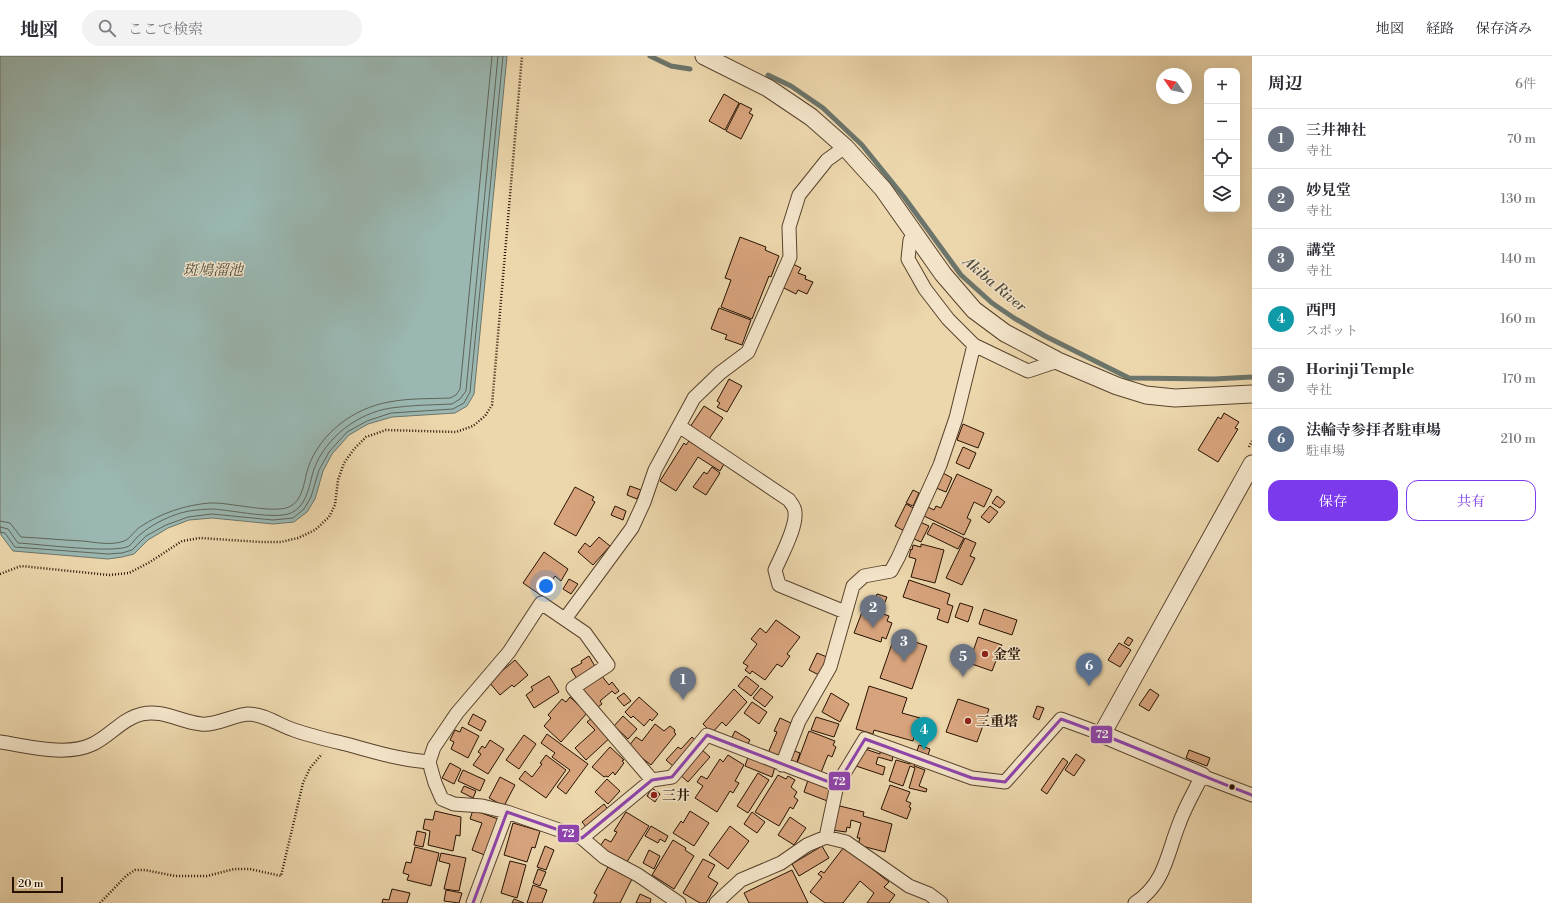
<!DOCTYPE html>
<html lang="ja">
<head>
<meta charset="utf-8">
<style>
	body { margin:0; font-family:"Libre Bodoni","Noto Serif JP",serif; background:#f2f2f3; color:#2b2b33 }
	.controls { position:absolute; right:12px; top:12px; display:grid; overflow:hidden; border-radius:8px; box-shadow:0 4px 16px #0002 }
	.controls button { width:36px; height:36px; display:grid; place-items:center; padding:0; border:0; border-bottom:1px solid #e1e1e2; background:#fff; color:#2b2b33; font:20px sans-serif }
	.compass { position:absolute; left:1156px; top:12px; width:36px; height:36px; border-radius:50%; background:#fff; box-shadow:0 4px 16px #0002; rotate:304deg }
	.scale { position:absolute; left:12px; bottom:10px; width:51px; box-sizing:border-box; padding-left:4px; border:2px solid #271201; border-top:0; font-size:11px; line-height:14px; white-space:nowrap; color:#271201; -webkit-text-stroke:3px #f3e4c9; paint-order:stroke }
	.you { position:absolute; left:546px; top:530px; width:14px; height:14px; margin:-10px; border:3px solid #fff; border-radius:50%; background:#1a73e8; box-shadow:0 0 0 6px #1a73e833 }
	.badge { display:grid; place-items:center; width:26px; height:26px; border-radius:50%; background:#7c3aed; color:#fff; font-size:13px; font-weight:700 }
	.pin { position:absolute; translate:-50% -33px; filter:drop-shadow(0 1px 2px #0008) }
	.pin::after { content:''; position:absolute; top:21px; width:14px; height:12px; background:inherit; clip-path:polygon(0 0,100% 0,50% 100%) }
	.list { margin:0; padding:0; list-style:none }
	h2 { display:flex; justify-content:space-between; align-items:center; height:52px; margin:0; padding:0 16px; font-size:17px }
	h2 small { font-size:13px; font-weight:400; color:#7c7c81 }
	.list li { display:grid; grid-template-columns:26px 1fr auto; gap:12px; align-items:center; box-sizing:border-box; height:60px; padding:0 16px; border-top:1px solid #e1e1e2 }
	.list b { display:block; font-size:15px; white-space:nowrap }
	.list p { margin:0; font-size:13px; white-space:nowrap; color:#7c7c81 }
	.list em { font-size:13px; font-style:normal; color:#7c7c81 }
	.actions { display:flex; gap:8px; padding:12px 16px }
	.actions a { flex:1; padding:9px 0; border:1px solid #7c3aed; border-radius:12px; text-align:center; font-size:14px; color:#7c3aed }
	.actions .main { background:#7c3aed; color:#fff }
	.icon { flex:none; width:22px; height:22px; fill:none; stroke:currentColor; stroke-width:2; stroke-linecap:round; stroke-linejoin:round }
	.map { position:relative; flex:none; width:1252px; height:847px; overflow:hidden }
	header { display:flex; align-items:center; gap:24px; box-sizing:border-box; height:56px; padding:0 20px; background:#fff; border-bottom:1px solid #e1e1e2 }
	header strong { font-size:19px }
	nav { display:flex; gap:22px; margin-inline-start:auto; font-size:14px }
	.search { width:280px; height:36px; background:#f2f2f3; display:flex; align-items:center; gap:10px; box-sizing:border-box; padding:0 14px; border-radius:22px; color:#7c7c81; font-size:15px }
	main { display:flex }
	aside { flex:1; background:#fff }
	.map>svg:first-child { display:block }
</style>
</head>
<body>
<header>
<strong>地図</strong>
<div class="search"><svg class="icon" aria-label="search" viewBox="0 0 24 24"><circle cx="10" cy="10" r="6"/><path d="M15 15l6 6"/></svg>ここで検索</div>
<nav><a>地図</a><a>経路</a><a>保存済み</a></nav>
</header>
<main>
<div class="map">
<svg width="1252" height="847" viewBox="0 0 1252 847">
	<rect width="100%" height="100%" fill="#ecd6ac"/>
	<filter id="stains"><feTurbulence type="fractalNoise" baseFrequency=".005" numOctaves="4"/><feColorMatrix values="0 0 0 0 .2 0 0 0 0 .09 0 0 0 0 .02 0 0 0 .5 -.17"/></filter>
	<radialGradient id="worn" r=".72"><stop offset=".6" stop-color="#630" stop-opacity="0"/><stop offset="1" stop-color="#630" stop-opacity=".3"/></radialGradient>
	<!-- water -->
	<path fill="#9ab7b1" stroke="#6c756b" d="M0,0H507L474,338L467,350L455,357L392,361L368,368L349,379L332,398L323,415L315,443L307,456L294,466L273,468L212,462L189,464L168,472L148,484L134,498L122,501L108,503L13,495L1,479L0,469Z"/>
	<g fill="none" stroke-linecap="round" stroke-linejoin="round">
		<!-- shore -->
		<path stroke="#606459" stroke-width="1" d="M0,465L10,467L21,481C42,482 62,484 82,485C95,486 111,490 124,485C130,483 134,475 140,471C161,457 185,449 210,447C229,446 273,458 289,451C303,445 304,425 308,412C320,377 354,352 389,346C409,342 430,343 450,342L456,339L460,333L492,0
			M0,471L8,473L18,487C38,488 116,498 129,490C134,486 137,480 142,477C154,467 173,458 189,455C196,454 205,453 213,453C231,454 276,464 291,457C308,449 309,428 314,413C326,381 358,357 391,352C411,349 432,349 452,348L460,343L466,335L498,0
			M0,476L5,477L15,491L108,498L122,497L132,494L146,480L166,469L188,461L212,458L273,464L293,462L304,453L311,441L319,414L329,396L347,376L367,365L391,357L453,353L464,347L470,336L503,0"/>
		<!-- stream -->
		<path stroke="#6c756b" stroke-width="5" d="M650,0L671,10L690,13
			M768,19L791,30L823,52L862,89L904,141L961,219L992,247L1014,262L1045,280L1129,322L1214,323L1252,321"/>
	</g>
	<!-- building -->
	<path fill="#d7a37c" stroke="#271201" d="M724,38L739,47L725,74L709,65Z
		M740,47L752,53L749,57L753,59L741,83L726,75Z
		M740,181L766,191L765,194L779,200L771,221L769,220L752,263L721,251L731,224L725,222Z
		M791,207L801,212L798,217L806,220L805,223L813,226L807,238L798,234L796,238L782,231Z
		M719,252L751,264L742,289L725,283L727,279L711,273Z
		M729,323L742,330L727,356L717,351L720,347L717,345Z
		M704,350L723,362L709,383L690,371Z
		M1224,357L1239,366L1235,372L1238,373L1218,406L1198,394L1218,361L1221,363Z
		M963,368L984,377L978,392L957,384Z
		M689,385L724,408L720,415L698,401L676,435L660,425L684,387L686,389Z
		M963,391L976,397L969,413L956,407Z
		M712,411L720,417L706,439L693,431L704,416L707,418Z
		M943,417L952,422L946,436L936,432Z
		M957,418L992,434L984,451L974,446L967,462L971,464L964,479L924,460L928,451L934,454L936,450L941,452Z
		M630,430L641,434L637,443L627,439Z
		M575,431L594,441L592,444L595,446L576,480L554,468Z
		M913,434L919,437L913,450L906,447Z
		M997,440L1005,446L1000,452L992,447Z
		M906,448L917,454L906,476L895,470Z
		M615,450L626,455L623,464L611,459Z
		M990,450L998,456L989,467L981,461Z
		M920,466L929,470L921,486L912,482Z
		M933,467L964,482L958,493L927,478Z
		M599,481L610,490L593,509L578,496L585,487L590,491Z
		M965,482L976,487L970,500L975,502L962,529L946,522Z
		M921,488L944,494L935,527L911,521L916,503L909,501L911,493L912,494L913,489L921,491Z
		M544,496L568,513L561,525L555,520L542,540L523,527Z
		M569,523L578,528L571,538L563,533Z
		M909,524L950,538L947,548L953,550L948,567L937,563L940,553L903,541Z
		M877,538L887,541L883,551L874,547Z
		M960,547L973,551L968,566L955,561Z
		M864,551L889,560L887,565L892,567L886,583L882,581L881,586L854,577Z
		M984,553L1017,564L1012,579L979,568Z
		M776,564L800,581L787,598L790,600L782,611L777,608L765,624L752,615L750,618L745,614L748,610L743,607L757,588L751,583L760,572L766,577Z
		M895,579L927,590L912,633L880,622Z
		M978,581L1002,589L992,615L969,607Z
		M1128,581L1133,584L1129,590L1124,587Z
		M1119,587L1131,594L1120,611L1108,604Z
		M817,597L827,601L819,619L809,614Z
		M589,600L597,614L578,625L571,613L582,607L581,605Z
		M515,604L528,619L514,631L512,629L500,639L489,626Z
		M601,619L609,629L612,626L619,635L615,638L612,635L600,645L602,648L595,653L581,635Z
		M549,620L559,636L534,652L526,639L533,634L531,631Z
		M746,620L759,630L751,640L738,630Z
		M869,630L907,642L902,657L920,662L913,685L874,674L873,678L856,673Z
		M761,632L773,641L765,651L753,642Z
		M734,633L747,646L726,670L722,666L712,677L703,668Z
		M1150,633L1159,639L1149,655L1139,649Z
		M624,637L631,645L624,650L617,642Z
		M831,637L849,648L840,666L822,656Z
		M570,641L587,657L561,686L544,670L551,662L548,659L562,643L566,646Z
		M639,641L658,658L652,665L650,663L644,670L633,660L631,662L625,656Z
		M958,643L989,653L977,686L946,676Z
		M752,646L767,656L759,668L744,657Z
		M1037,650L1044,652L1039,664L1033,661Z
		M473,658L486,665L481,675L468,668Z
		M595,659L613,679L586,704L575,692L595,674L587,666Z
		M623,660L637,673L628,683L614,670Z
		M816,661L839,668L834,681L811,674Z
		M780,662L793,668L779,701L768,697L777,676L774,675Z
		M655,668L664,675L670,670L675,674L674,676L676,678L651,709L628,691L636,681L642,685Z
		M462,671L479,680L468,702L451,693L454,686L450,684L455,674L460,676Z
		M735,675L750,684L745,693L730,685Z
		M809,675L835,685L833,689L836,691L832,701L828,699L820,719L796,710Z
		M547,678L588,708L566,738L557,731L570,714L552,701L555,697L541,687Z
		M524,679L536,688L519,713L506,704Z
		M692,681L697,686L674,711L666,704L678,691L681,693Z
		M490,684L504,693L488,718L473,709L481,698L478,696L482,690L485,692Z
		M919,689L930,693L928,699L917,695Z
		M610,691L624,704L622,705L624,707L615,719L613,716L608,721L606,720L604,721L592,711Z
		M862,692L880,698V696L893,700L892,705L878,701L876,708L885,711L883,719L856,710Z
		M701,693L710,701L688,726L679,718Z
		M792,694L800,697L795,712L786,708Z
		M1189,694L1210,702L1207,710L1186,702Z
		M1076,698L1085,704L1074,720L1065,714Z
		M546,699L566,714L546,742L519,723L525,715L532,721L542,708L540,707Z
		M728,699L744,709L735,725L739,727L733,737L730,735L717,756L695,742L703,730L697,726L701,720L707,723L720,703L723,706Z
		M748,701L775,711L772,721L745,710Z
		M1063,702L1068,706L1047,738L1041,734Z
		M896,704L910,708L911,707L915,708L914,710L925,714L919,730L927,733L926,736L909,732L915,712L910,710L903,730L889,725Z
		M450,707L461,713L454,728L442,722Z
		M463,714L485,724L480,735L458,725Z
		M758,717L769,724L748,757L737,750Z
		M778,719L786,723L788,720L795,724L791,731L797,736L794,741L798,744L793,753L790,751L779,770L755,756Z
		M500,721L515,729L504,750L489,742Z
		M607,723L620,735L608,748L595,736Z
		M808,724L834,733L830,746L804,736Z
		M890,729L910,736L906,745L911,747L909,751L911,752L907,763L881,753Z
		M464,730L476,735L473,742L461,736Z
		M652,732L660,738L655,746L647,740Z
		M604,748L609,755L587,772L582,766Z
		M836,749L864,756L863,760L892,768L885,796L858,789L860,782H857L861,767L851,764L850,772L847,771L846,776L832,774Z
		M473,754L501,764L487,800L472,794L482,767L470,763Z
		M435,755L461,761L460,780L456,779L453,795L428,789L430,775L423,773L425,763L433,764Z
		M690,755L709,767L694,790L673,777L681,765L683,767Z
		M626,756L649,770L625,809L598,793L605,783L611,786L617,776L614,775Z
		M752,756L765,766L757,777L744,768Z
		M790,761L806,772L794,789L778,779Z
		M513,767L540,775L535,792L532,791L527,806L504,799Z
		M651,770L668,780L665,786L660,783L658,787L645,780Z
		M730,770L749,785L728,813L709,799Z
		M417,775L426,777L423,791L414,789Z
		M673,784L686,792L685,794L694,800L674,833L652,819Z
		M545,790L554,794L546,814L537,811Z
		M822,790L829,802L799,820L792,808Z
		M415,791L439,797L431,830L407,824L409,819L403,817L406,806L411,807Z
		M844,791L889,826L884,831L895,839L889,847H867L874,837L860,825L843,847H825L810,836L822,821L818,818L821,815L824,817Z
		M649,794L660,800L654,813L643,807Z
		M441,797L466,802L459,835L444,833L450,808L439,805Z
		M703,803L715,809L708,821L718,827L706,847H700L683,837Z
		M510,805L526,809L517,842L501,837Z
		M608,811L632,823L620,847H593L597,839L594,837Z
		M538,813L546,816L540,830L533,827Z
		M792,814L808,847H749L744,837Z
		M533,829L547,834L542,847H527Z
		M392,833L410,837L407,847H382L383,843L389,844Z
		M446,834L462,837L459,847L444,845Z
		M640,838L651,843L650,847H636Z
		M514,843L524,847H512Z"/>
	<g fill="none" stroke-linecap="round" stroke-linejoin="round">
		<!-- minor casing -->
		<g stroke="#58432c" stroke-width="15">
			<path id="minor" d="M915,178L910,184L908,203L925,233L948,263L974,289L1028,315L1058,305
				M679,370L789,444C790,446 793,449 794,452C800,466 781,500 775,514L779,529L845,556
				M565,563L632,472L644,446L655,414L694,342L720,317L748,296L790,201L789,171L799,139L827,104L845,91
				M0,686C28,690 66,701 93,688C110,680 123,662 142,658C162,653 181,666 201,668C214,670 234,659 248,658C264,658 279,669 294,674C311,680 329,684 346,688C374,696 401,704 429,706
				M782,709L799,665L830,611L853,530L864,520L891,515L898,502L940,409L956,362L974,289
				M507,756L482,750L454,748L442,743L435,727L429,706L434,691L457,657L509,596L541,547L585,577L608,609L573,632L652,724
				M826,781L837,729
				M582,782L604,801L638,819L679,847
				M473,847L507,756L582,782L652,724L672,721L707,679L837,729L865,683L972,722L1005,726L1061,663L1102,678
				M716,847L741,824L781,807L807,789L826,781L846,786L909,830L929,838L941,847
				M1135,847C1165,828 1167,798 1179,768C1185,751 1194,736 1202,720L1252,739"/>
		</g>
		<!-- tertiary casing -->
		<g stroke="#58432c" stroke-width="19">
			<path id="tertiary" d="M704,0L768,32L811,61L845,91L883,133L943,218L974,254L1005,277L1058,305L1117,330L1146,339L1175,342L1252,338
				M1202,720L1102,678L1252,408"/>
		</g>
		<!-- path -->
		<path stroke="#271201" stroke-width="2.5" stroke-dasharray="1 2" stroke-linecap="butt" d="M1249,391L1252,385
			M0,518L21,510L109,519L129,517L150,506L182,485L200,482L261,486H281L298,482L315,474L329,461L335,449L338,424L344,407L354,393L366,381L386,374L456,376L473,370L485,360L492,349L522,0
			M100,847L126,820L135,814H145L175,820H207L234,813H250L281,820L303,727L310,712L322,698"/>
		<!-- minor -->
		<use href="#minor" stroke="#f3e4c9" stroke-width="13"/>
		<!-- tertiary -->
		<use href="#tertiary" stroke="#f3e4c9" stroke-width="17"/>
		<!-- bus-1 casing -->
		<g stroke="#f3e4c9" stroke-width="6">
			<path id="bus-1" d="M473,847L507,756L582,782L652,724L672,721L707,679L837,729L865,683L972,722L1005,726L1061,663C1126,686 1188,715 1252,739"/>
		</g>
		<!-- bus-1 -->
		<use href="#bus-1" stroke="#8e44ad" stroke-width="3"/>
	</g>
	<!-- markers -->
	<g fill="#8f2418" stroke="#f3e4c9" stroke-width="1.5">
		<circle cx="985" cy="598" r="4"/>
		<circle cx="968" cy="665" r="4"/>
		<circle cx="654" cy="739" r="4"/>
	</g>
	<circle fill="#271201" stroke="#f3e4c9" stroke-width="1.5" cx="1232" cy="731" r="3.5"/>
	<g text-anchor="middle" stroke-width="3" stroke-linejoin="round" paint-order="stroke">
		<!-- poi labels -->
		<g font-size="14" font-weight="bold" fill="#271201" stroke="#f3e4c9" text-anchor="start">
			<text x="993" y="603">金堂</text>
			<text x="976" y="670">三重塔</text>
			<text x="662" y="744">三井</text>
		</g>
		<!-- water labels -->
		<g font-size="15" font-style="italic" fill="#4f4c3f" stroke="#f3e4c9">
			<text x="213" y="219">斑鳩溜池</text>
			<text transform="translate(995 228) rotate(40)" y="5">Akiba River</text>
		</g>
	</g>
	<g stroke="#f3e4c9" stroke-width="1.5">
		<rect x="1090" y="669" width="23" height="19" rx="4" fill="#8e44ad"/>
		<rect x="828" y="715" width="23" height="20" rx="4" fill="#8e44ad"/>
		<rect x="557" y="768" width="23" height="19" rx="4" fill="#8e44ad"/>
	</g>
	<g font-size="11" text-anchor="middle" font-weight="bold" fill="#fff">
		<text x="1102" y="682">72</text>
		<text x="839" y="729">72</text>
		<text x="568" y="781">72</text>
	</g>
	<rect width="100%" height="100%" filter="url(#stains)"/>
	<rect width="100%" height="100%" fill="url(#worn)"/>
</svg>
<div class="controls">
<button>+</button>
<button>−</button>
<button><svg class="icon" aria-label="locate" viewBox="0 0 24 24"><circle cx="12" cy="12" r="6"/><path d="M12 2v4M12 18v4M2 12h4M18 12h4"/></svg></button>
<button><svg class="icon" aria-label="layers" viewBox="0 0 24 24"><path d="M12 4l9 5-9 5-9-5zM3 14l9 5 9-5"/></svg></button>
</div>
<svg class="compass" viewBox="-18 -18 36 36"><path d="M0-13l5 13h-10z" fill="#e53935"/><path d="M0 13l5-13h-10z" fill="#7c7c81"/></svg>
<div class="scale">20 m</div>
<div class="you"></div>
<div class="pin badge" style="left:683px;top:644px;background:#6b7280">1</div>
<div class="pin badge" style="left:873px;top:572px;background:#6b7280">2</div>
<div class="pin badge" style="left:904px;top:606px;background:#6b7280">3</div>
<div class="pin badge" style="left:924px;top:694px;background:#0f9aa8">4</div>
<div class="pin badge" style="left:963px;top:621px;background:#6b7280">5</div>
<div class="pin badge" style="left:1089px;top:630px;background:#5c6f8a">6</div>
</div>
<aside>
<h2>周辺<small>6件</small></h2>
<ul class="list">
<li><span class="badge" style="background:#6b7280">1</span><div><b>三井神社</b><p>寺社</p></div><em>70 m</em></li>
<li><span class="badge" style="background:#6b7280">2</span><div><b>妙見堂</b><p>寺社</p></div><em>130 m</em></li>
<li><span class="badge" style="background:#6b7280">3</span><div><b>講堂</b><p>寺社</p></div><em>140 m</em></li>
<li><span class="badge" style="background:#0f9aa8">4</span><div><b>西門</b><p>スポット</p></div><em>160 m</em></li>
<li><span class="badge" style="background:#6b7280">5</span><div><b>Horinji Temple</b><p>寺社</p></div><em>170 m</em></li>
<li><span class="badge" style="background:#5c6f8a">6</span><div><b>法輪寺参拝者駐車場</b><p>駐車場</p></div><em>210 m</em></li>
</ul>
<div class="actions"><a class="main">保存</a><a>共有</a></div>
</aside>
</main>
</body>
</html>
